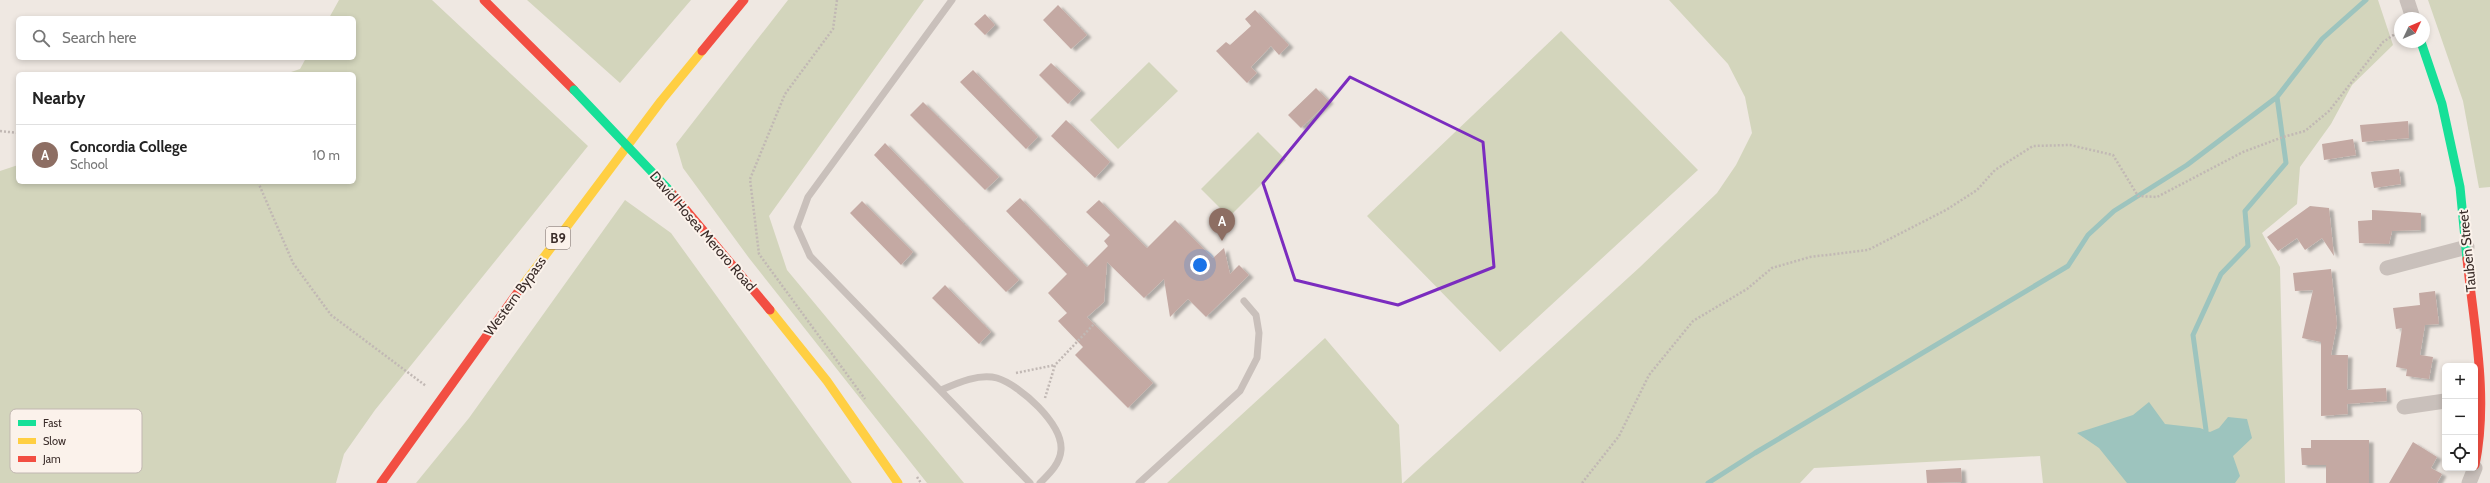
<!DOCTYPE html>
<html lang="en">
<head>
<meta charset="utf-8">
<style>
	body { margin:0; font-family:Cabin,sans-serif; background:#f2f2f2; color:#222 }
	.controls { position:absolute; right:12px; bottom:12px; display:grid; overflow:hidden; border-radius:6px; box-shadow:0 2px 6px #0003 }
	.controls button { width:36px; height:36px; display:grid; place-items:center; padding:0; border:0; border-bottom:1px solid #e0e0e0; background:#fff; color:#222; font:20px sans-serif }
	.compass { position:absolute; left:2394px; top:12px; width:36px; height:36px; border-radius:50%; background:#fff; box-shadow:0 2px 6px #0003; rotate:46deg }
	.you { position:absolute; left:1200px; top:265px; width:14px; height:14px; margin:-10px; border:3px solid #fff; border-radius:50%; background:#1a73e8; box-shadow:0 0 0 6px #1a73e833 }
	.badge { display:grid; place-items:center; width:26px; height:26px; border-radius:50%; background:#db2777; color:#fff; font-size:13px; font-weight:700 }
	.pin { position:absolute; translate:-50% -33px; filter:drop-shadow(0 1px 2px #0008) }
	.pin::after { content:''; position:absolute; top:21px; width:14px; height:12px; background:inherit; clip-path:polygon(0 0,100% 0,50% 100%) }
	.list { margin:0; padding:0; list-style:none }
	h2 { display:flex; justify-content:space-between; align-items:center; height:52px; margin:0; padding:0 16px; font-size:17px }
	h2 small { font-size:13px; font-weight:400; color:#767676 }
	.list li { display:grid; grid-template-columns:26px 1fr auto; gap:12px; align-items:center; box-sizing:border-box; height:60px; padding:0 16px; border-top:1px solid #e0e0e0 }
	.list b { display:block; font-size:15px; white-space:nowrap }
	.list p { margin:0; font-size:13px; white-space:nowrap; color:#767676 }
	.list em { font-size:13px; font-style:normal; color:#767676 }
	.icon { flex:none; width:22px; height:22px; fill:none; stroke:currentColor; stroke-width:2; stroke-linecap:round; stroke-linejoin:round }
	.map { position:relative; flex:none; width:2490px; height:483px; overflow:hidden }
	.search { position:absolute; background:#fff; box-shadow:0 2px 6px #0003; left:16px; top:16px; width:340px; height:44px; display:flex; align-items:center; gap:10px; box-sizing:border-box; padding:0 14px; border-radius:6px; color:#767676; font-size:15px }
	.panel { position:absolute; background:#fff; box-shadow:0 2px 6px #0003; left:16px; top:72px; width:340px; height:112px; border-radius:6px }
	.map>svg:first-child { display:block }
</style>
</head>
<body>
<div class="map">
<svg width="2490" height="483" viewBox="0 0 2490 483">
	<defs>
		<filter id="shadow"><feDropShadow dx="4.5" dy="2.5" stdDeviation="1" flood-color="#0004"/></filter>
	</defs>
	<rect width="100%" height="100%" fill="#efe8e2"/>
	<!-- green -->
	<path fill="#d3d5bc" d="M339,0H432L588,146L375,410L344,454L336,483H0V171L18,165V182H354V74H285L300,69L306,58H354V18H329Z
		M527,0H691L620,83Z
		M788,0H924L769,216L787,270L964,483H927L749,258L683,168L676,144Z
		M1669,0H2378L2393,45L2352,85L2331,124L2300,167L2297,204L2262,233L2280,267L2285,483H2043L2040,456L1814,468L1800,483H1403L1640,267L1717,193L1736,165L1752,133L1745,97L1728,64Z
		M2428,0H2490V187L2479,188L2463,101Z
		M1561,31L1698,170L1500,352L1367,216Z
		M1149,62L1178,91L1118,149L1090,120Z
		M1258,132L1286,160L1229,217L1201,189Z
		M625,200L671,233L852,483H416L469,418Z
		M1325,338L1399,425L1402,483H1167Z"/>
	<!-- water -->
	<path fill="#9dc4be" d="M2149,402L2165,424L2200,428L2210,432L2219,428L2228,417L2247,419L2252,438L2233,456L2240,476L2235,483H2127L2099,448L2077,433L2133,415Z"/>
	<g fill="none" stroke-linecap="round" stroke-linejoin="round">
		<!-- stream -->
		<path stroke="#9dc4be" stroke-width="5" d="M2206,430L2193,335L2221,274L2248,246L2245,211L2286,163L2277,97
			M1708,483L1755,453L2068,266L2088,235L2114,211L2187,165L2277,97L2322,39L2366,0"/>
	</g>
	<!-- building -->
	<path fill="#c4a9a3" filter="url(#shadow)" d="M1058,5L1087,35L1071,49L1043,20Z
		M1255,10L1289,45L1279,55L1271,46L1251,67L1257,73L1247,83L1216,51L1226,42L1230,45L1251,26L1245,19Z
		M985,14L995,25L985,35L974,24Z
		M1051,63L1081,91L1068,104L1039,75Z
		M973,70L1038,137L1026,149L960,82Z
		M1316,88L1329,101L1301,128L1288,115Z
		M923,102L999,177L985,190L910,115Z
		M1066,120L1110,162L1095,178L1051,136Z
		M2408,121L2409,138L2362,142L2360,125Z
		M2353,139L2356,155L2324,160L2322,144Z
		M885,143L1019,280L1006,292L874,155Z
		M2399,169L2401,184L2374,188L2371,172Z
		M1020,198L1087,267L1108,246L1104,241L1110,235L1086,212L1099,200L1147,248L1175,220L1213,258L1224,248L1230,274L1239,265L1249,275L1206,317L1188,299L1170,317L1164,279L1144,298L1107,262L1104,302L1087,317L1153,383L1128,408L1075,355L1083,347L1058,321L1067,313L1048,293L1067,274L1006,211Z
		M862,201L913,252L901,265L850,213Z
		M2310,206L2329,208L2334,256L2322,238L2305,250L2297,238L2278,251L2267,237Z
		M2372,210L2421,213V230L2392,231L2389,244L2359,243L2358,221L2372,220Z
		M2331,269L2337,324L2331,355H2348L2347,390L2386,388L2387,401L2347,404L2348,414L2321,416V342L2302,338L2313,290L2295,291L2293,273Z
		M945,285L991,332L979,344L932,298Z
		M2435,291L2439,324L2425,325L2420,355L2433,357L2429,379L2406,376L2407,369L2396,367L2402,328L2396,329L2393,308L2420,305L2419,293Z
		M2311,440H2369V483H2326V465H2302L2301,448H2311Z
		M2413,442L2437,457L2431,468L2442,474L2437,483H2389Z
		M1961,468L1962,482L1927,483L1926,470Z"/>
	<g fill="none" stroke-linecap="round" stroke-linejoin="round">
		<!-- path -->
		<path stroke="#c1b8b4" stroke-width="2.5" stroke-dasharray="2 2" stroke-linecap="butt" d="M837,0L833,29L785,94L750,179L759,254L865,399
			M0,131L18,133
			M258,182L293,263L331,315L426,386
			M1016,373L1055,365
			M1045,398L1055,365L1095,323
			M917,477L921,483
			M1582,483L1619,436L1649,375L1693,321L1747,289L1772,268L1810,257L1868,250L1946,210L1977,190L1995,170L2033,146L2070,145L2113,155L2138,196L2157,197L2243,152L2283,137L2305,131L2329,111L2383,42L2395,34L2400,36"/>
		<!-- lane -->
		<path stroke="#c9c0bb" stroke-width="7" d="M952,0L808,197L797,227L810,256L1030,483
			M941,390C957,383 979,373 997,378C1020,385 1063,424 1061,450C1060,464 1049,474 1040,483
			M1139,483L1240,391L1257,358L1259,333L1256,315L1244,301"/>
		<!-- street -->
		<path stroke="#c9c0bb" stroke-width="15" d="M2407,0L2413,18
			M2387,268L2467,247
			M2404,407L2445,401
			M2469,483L2475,468"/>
		<!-- fast -->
		<path stroke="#16e098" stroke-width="9" d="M2421,42L2442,104L2460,187L2467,259"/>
		<!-- slow -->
		<path stroke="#ffcf43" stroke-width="9" d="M520,289L661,101L702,51
			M770,310L827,381L898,483"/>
		<!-- jam -->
		<path stroke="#f24e42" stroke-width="9" d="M484,0L574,90
			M702,51L744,0
			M670,191L770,310
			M2467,259C2474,327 2489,398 2475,465
			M381,483L520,289"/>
		<!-- fast-bridge -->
		<path stroke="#16e098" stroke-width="9" d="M574,90L670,191"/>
	</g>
	<!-- marked area -->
	<path fill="none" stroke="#7b2cbf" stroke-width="3" stroke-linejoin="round" d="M1350,77L1483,142L1494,267L1398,305L1295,280L1263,183Z"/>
	<g text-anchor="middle" stroke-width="4" stroke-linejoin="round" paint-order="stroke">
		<!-- shield labels -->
		<rect fill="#fbf2eb" stroke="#746763" stroke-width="1" x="546" y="227" width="24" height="22" rx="3"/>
		<g font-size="13" font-weight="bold" fill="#3a2c29">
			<text x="558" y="243">B9</text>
		</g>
		<!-- street labels -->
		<g font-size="14" fill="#3a2c29" stroke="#fbf2eb">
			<text transform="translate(703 231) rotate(49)" y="5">David Hosea Meroro Road</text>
			<text transform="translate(2467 251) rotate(-96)" y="5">Tauben Street</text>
			<text transform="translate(515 296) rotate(-54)" y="5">Western Bypass</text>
		</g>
	</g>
	<!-- legend -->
	<rect x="10" y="409" width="132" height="64" rx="6" fill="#fbf2eb" stroke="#c1b7b1" stroke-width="1"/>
	<rect x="18" y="420" width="18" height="6" fill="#16e098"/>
	<rect x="18" y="438" width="18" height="6" fill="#ffcf43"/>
	<rect x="18" y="456" width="18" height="6" fill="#f24e42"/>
	<g font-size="11" fill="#3a2c29">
		<text x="43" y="427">Fast</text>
		<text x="43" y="445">Slow</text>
		<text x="43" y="463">Jam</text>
	</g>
</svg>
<div class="controls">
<button>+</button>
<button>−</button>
<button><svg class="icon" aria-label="locate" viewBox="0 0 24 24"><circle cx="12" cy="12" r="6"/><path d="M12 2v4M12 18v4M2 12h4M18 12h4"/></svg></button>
</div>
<svg class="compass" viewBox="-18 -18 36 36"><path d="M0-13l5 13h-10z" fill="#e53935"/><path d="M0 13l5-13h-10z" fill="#767676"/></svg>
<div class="you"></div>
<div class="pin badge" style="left:1222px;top:241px;background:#8d6e63">A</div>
<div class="search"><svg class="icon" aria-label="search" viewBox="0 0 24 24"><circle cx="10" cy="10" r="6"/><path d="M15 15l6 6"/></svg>Search here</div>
<section class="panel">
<h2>Nearby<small></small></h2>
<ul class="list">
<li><span class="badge" style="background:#8d6e63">A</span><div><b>Concordia College</b><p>School</p></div><em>10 m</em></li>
</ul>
</section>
</div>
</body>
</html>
